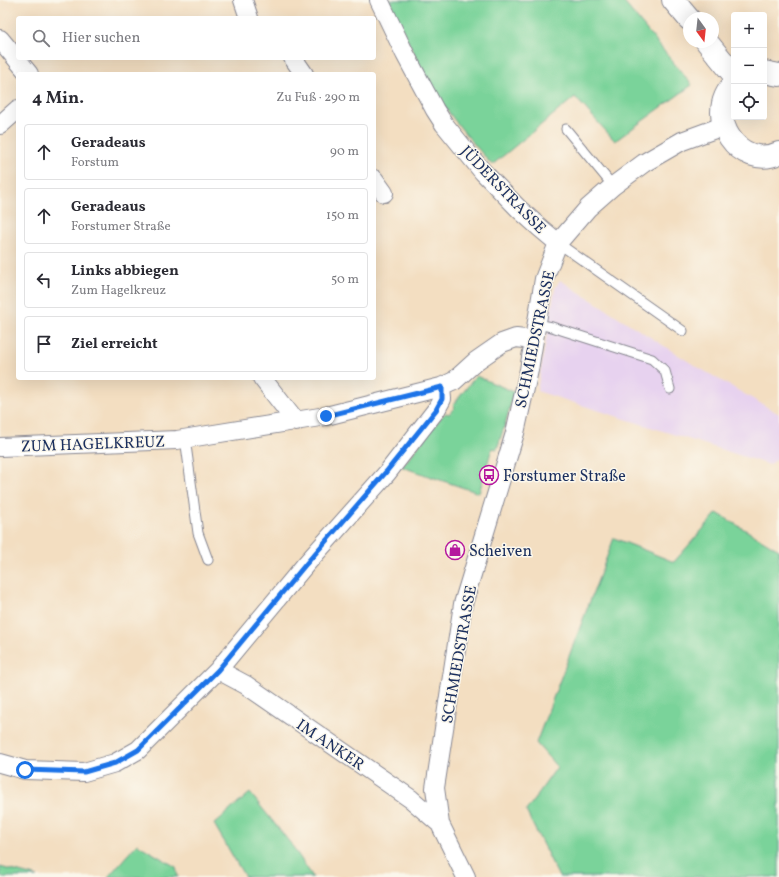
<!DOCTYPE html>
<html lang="de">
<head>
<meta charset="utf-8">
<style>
	body { margin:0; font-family:Vollkorn,serif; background:#f7f7f7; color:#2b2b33 }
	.controls { position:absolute; right:12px; top:12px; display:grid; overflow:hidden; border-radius:4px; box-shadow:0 4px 16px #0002 }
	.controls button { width:36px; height:36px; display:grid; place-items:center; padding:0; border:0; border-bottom:1px solid #e1e1e2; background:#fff; color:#2b2b33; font:20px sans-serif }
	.compass { position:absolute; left:683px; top:12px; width:36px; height:36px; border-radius:50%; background:#fff; box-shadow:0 4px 16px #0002; rotate:165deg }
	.stop { position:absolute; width:12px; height:12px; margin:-9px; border:3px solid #1a73e8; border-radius:50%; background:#fff }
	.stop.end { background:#1a73e8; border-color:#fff; box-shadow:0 1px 4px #0008 }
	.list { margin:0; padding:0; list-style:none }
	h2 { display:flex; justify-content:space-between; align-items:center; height:52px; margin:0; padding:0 16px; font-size:17px }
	h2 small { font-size:13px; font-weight:400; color:#7c7c81 }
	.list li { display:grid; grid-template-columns:26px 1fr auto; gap:12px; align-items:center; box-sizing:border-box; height:56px; margin:0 8px 8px; padding:0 8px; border:1px solid #e1e1e2; border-radius:4px }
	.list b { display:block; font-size:15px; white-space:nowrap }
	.list p { margin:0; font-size:13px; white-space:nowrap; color:#7c7c81 }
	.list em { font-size:13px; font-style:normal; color:#7c7c81 }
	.icon { flex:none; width:22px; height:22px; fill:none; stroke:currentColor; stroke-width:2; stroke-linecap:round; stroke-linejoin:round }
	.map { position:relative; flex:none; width:779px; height:877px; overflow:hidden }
	.search { position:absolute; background:#fff; box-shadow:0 4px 16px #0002; left:16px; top:16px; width:360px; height:44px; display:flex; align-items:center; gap:10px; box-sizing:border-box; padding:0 14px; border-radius:4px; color:#7c7c81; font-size:15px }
	.panel { position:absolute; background:#fff; box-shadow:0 4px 16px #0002; left:16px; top:72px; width:360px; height:308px; border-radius:4px }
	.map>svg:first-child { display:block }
</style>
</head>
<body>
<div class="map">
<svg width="779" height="877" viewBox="0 0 779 877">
	<rect width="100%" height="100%" fill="#fbf7ec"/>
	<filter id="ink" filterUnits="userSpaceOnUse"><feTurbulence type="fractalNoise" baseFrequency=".025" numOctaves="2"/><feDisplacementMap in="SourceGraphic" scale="8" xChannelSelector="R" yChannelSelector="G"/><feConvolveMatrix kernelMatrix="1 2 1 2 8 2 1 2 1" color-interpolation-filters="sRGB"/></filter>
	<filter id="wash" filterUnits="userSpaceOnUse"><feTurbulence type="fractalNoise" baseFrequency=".012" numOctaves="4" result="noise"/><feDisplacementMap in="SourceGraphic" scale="16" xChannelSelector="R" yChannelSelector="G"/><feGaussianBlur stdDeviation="0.9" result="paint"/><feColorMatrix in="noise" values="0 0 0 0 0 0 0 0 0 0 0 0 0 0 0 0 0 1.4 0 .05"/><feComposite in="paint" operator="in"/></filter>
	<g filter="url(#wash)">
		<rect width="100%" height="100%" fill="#f3dec1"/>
		<!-- built -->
		<path fill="#e7d2ef" d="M560,280L694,365L779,414V457L770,465L537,391L555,289Z"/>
		<!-- green -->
		<path fill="#7ad39a" stroke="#4a817c" d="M389,0H622L692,85L615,141L575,97L492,165C475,145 457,125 442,103C421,71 405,35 389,0Z
			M476,376L514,392L506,421L497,449L492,448L479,493L402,467L442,416L446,413L449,414L455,407L453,405Z
			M717,513L779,550V877H559L526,811L557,767L536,743L614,538L674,562Z
			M250,793L291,844L313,877H245L214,824Z
			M137,844L176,867L178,877H108Z
			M0,867L38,877H0Z"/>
	</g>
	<g filter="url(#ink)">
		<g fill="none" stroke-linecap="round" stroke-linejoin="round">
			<!-- lane casing -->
			<g stroke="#878690" stroke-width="11">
				<path id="lane" d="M566,129L613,186
					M558,243L683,331
					M537,324L552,327L652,359L665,371L670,389
					M185,438L198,533L208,560"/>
			</g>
			<!-- street casing -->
			<g stroke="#878690" stroke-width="20">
				<path id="street" d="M243,0L249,18
					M379,0L405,54L435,110L444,124L483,172L519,209L539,227L558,243
					M0,39L29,74
					M293,58L304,74
					M0,125L18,109
					M374,179L384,193
					M262,378L296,422
					M0,447L177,440L326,416L441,387L454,381L476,361L502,343L516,338L533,340
					M218,670L246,685L411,799L440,824
					M0,763L25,770L84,772L115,763L138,750L218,670L306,564L387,473L436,410L442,399L441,387
					M466,877L440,824L435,788L463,604L515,433L529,370L544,279L558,243L588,208L613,186L644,163L682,141L723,126"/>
			</g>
			<!-- secondary casing -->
			<g stroke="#878690" stroke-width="24">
				<path id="secondary" d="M673,0L689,19
					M707,42L734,75
					M764,72L779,75
					M734,84C702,117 740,171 779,153"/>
			</g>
			<!-- lane -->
			<use href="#lane" stroke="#fff" stroke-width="9"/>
			<!-- street -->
			<use href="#street" stroke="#fff" stroke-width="18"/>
			<!-- secondary -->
			<use href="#secondary" stroke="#fff" stroke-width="22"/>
		</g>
	</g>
	<g fill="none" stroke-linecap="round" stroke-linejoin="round" filter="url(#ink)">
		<!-- route -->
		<path stroke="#1a73e8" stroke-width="5" d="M25,770L84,772L115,763L138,750L218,670L306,564L386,472L436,410L442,399V387L326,416"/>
	</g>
	<!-- icons -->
	<defs>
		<g id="bus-ring" transform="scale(1)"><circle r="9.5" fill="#fbf7ec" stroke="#b5179e" stroke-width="1.5"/><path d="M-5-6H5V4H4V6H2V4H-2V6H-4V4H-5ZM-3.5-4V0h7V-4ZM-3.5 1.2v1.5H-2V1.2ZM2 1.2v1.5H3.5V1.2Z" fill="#b5179e"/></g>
		<g id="shop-ring" transform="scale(1)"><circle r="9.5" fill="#fbf7ec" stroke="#b5179e" stroke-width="1.5"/><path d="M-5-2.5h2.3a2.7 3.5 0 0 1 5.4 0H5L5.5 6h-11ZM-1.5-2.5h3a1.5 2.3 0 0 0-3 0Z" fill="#b5179e"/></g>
	</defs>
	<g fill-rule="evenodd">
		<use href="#bus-ring" x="489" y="475"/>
		<use href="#shop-ring" x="455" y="550"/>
	</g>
	<g text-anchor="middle" stroke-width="3" stroke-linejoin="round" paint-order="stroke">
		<!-- street labels -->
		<g font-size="16" fill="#1b2f5e" stroke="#fbf7ec">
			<text transform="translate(504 189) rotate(46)" y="6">JÜDERSTRASSE</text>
			<text transform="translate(534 339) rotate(-78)" y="6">SCHMIEDSTRASSE</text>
			<text transform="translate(93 443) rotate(-2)" y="6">ZUM HAGELKREUZ</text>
			<text transform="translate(458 654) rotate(-80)" y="6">SCHMIEDSTRASSE</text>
			<text transform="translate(331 744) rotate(34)" y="6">IM ANKER</text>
		</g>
		<!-- poi labels -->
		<g font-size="16" fill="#1b2f5e" stroke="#fbf7ec" text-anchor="start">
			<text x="503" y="481">Forstumer Straße</text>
			<text x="469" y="556">Scheiven</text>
		</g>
	</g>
</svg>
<div class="controls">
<button>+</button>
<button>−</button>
<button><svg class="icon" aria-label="locate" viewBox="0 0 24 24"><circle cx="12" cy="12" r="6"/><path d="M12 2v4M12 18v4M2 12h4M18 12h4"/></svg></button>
</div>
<svg class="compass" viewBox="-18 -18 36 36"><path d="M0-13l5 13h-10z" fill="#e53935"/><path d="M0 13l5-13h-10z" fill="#7c7c81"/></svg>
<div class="stop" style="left:25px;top:770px"></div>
<div class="stop end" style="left:326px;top:416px"></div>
<div class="search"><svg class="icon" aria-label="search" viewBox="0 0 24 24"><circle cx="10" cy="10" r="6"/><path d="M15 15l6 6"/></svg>Hier suchen</div>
<section class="panel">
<h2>4 Min.<small>Zu Fuß · 290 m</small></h2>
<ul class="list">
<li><svg class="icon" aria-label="ahead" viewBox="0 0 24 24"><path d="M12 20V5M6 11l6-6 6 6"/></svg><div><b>Geradeaus</b><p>Forstum</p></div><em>90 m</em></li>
<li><svg class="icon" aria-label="ahead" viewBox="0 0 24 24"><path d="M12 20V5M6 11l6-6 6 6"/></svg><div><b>Geradeaus</b><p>Forstumer Straße</p></div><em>150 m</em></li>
<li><svg class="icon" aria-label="left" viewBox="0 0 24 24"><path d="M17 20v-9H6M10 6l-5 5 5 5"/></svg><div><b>Links abbiegen</b><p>Zum Hagelkreuz</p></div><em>50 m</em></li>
<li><svg class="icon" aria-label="arrive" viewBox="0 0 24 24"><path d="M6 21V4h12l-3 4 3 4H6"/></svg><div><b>Ziel erreicht</b></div></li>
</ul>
</section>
</div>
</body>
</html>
